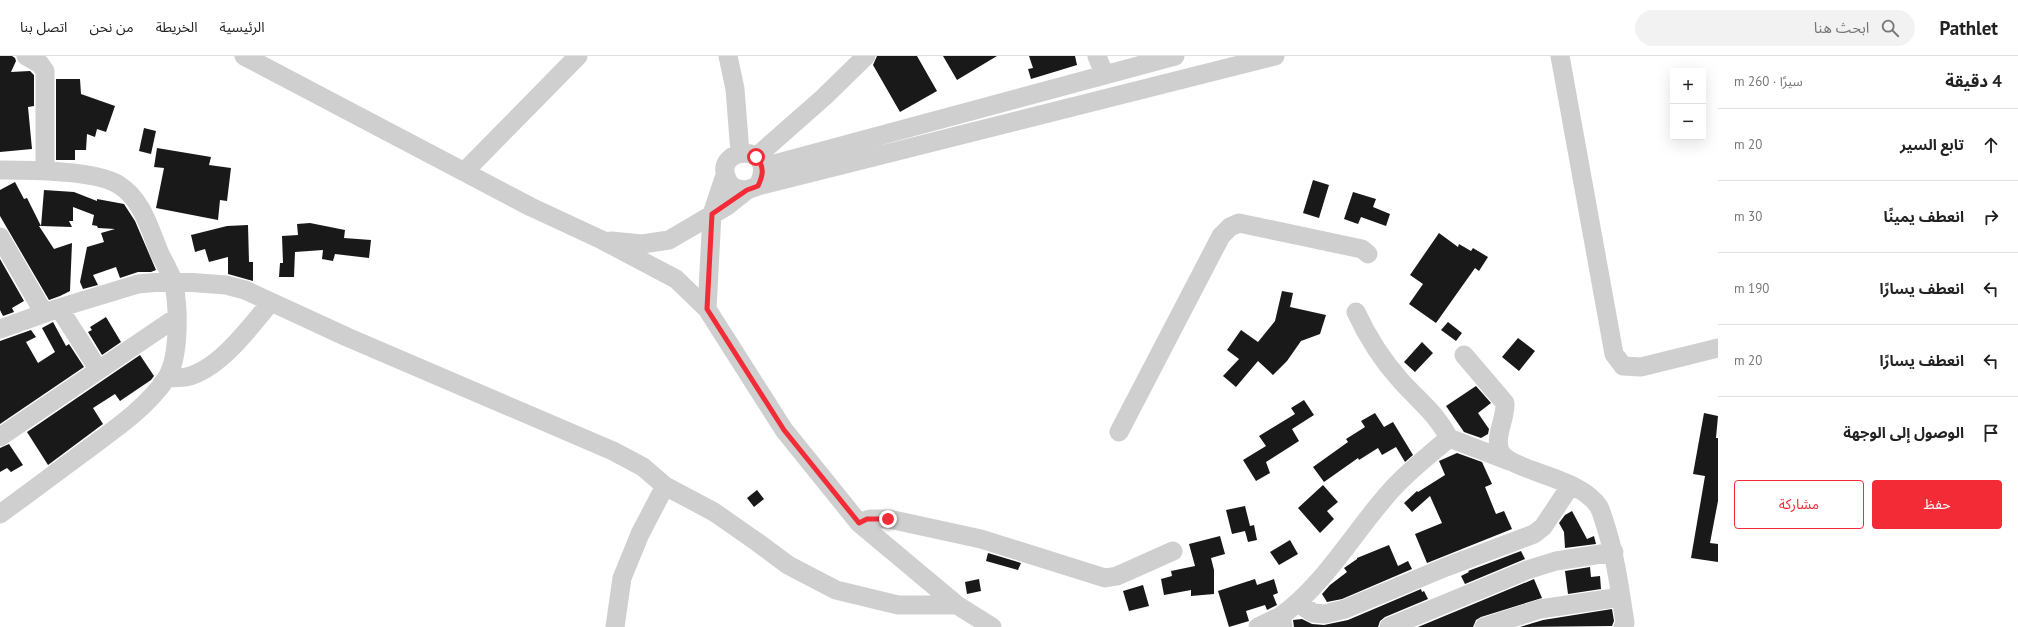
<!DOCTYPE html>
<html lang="ar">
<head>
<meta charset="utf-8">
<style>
	body { margin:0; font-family:"PT Sans","Noto Sans Arabic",sans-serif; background:#f2f2f2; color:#222; direction:rtl }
	.controls { position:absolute; right:12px; top:12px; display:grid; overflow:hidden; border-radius:4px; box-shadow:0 4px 16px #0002 }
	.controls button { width:36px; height:36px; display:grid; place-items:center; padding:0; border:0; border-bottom:1px solid #e0e0e0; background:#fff; color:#222; font:20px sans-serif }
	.stop { position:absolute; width:12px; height:12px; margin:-9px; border:3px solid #f22b37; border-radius:50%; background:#fff }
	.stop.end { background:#f22b37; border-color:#fff; box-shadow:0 1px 4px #0008 }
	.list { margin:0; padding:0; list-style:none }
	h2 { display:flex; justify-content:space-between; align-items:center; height:52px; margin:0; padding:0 16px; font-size:17px }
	h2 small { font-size:13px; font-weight:400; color:#767676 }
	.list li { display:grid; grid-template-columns:26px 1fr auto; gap:12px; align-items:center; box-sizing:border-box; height:72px; padding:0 16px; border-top:1px solid #e0e0e0 }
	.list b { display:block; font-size:15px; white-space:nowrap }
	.list em { font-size:13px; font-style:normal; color:#767676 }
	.actions { display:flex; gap:8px; padding:12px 16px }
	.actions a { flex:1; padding:9px 0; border:1px solid #f22b37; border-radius:4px; text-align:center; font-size:14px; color:#f22b37 }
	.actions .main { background:#f22b37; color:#fff }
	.icon { flex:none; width:22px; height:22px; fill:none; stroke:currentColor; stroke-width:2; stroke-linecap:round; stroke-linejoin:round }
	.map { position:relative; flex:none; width:1718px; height:571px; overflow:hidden; direction:ltr }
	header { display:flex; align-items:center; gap:24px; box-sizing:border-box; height:56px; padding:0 20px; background:#fff; border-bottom:1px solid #e0e0e0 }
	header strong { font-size:19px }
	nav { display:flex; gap:22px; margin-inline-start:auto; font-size:14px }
	.search { width:280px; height:36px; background:#f2f2f2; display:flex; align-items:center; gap:10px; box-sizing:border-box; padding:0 14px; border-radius:22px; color:#767676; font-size:15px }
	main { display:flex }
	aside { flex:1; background:#fff }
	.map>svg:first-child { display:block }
</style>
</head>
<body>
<header>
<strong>Pathlet</strong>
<div class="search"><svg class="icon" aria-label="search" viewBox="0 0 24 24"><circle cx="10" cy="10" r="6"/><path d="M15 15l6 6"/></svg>ابحث هنا</div>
<nav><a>الرئيسية</a><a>الخريطة</a><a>من نحن</a><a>اتصل بنا</a></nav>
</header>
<main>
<aside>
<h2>4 دقيقة<small>سيرًا · 260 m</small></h2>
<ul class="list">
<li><svg class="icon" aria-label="ahead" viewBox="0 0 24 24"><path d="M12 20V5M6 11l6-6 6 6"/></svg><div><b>تابع السير</b></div><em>20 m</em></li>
<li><svg class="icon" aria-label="right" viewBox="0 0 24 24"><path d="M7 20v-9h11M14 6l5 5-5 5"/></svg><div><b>انعطف يمينًا</b></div><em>30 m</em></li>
<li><svg class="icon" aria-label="left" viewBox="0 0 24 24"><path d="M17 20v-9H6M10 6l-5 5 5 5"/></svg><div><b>انعطف يسارًا</b></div><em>190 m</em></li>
<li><svg class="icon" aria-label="left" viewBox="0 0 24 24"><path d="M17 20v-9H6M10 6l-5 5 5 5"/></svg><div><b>انعطف يسارًا</b></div><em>20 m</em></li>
<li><svg class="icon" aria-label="arrive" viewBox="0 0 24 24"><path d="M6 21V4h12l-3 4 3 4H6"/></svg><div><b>الوصول إلى الوجهة</b></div></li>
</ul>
<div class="actions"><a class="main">حفظ</a><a>مشاركة</a></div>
</aside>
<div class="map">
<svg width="1718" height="571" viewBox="0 0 1718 571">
	<rect width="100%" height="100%" fill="#fff"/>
	<!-- building -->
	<path fill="#191919" d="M0,0H12L15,2L16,5L11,16L30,15L34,19V50L28,51L32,93L0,96Z
		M877,0H917L937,35L900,56L873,9Z
		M943,0H997L957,24Z
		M1029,0H1075L1077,9L1031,23L1028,13L1033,12Z
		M56,23H80L81,38L115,50L106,76L97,73L95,81L87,78L86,94H75V104H56Z
		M144,72L156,75L151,98L139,95Z
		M157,92L211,101L209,109L231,112L227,145L220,144L218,164L156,152L164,112L154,111Z
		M1313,124L1329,129L1319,162L1303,157Z
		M15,126L24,143L27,142L41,170H39L54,193L72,187L70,235L60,240L49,244L0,160V134Z
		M44,134L74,136L97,145V143L124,148L135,165L156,214L151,216H138L120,222L116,211L93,219L98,229L83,233L80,226L87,191L104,186L101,177L115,173L98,172L97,170L92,169L94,159L73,151V165H69L72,171L41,170Z
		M1353,136L1376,143L1373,151L1390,158L1386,170L1361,161L1358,168L1344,163Z
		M310,167L345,174L344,182L371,184L369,202L335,198L333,205L322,203L323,194L295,196L294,221H279L280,207H283L282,180L298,179L297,168Z
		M248,169L249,206H253V225L228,218V201L209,206L205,193L195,196L191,179L227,170Z
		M1439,177L1458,191L1459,188L1471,195L1473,192L1488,201L1479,215L1475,212L1436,267L1409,248L1423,228L1410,219Z
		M0,203L24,245L12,252L14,256L3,260L0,254Z
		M1282,235L1293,237L1290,251L1326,259L1320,278L1301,285L1287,305L1273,319L1258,305L1236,331L1223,320L1239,303L1227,294L1241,274L1258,286L1275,265Z
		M106,261L121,286L102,299L88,276L92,274L90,271Z
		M53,266L66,290L69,288L84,311L0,368V285L31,274L36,281L26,286L38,307L55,296L42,272Z
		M1448,266L1462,277L1456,285L1441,274Z
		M1518,282L1535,295L1519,315L1502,301Z
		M1422,286L1433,297L1415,316L1404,306Z
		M140,299L154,320L151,324L120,345L115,338L93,352L103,368L48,409L27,376Z
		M1476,330L1491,347L1478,357L1489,373L1488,378L1481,382L1464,376L1446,350Z
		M1304,344L1314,359L1292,373L1299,385L1266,406L1270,417L1256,425L1243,404L1266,390L1259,380L1295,358L1291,352Z
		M1375,357L1384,371L1393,366L1413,399L1405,406L1396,391L1382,399L1378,392L1359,404L1358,402L1324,426L1313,411L1348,386L1346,383L1365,371L1361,365Z
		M1704,357L1718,360L1716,382H1718V445L1710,487L1718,488V506L1691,502L1705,420L1693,418Z
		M9,388L23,409L11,416L7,412L0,416V392Z
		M1457,397L1482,406L1492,428L1485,431L1496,458L1504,455L1512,473L1427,507L1415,478L1442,467L1430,440L1412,456L1404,447L1417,435L1418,436L1445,419L1439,405Z
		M1323,429L1338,446L1327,455L1334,463L1320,477L1298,452Z
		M757,434L764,443L754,451L747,442Z
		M1245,450L1250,470L1254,469L1257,484L1248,486L1245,475L1232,478L1226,454Z
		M1572,455L1587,483L1594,480L1596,488L1565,492L1564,476L1559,467L1565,459Z
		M1220,480L1225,498L1211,502L1214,514V538L1191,540V534L1164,539L1161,523L1172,520L1171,515L1195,510L1189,488Z
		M1290,484L1298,498L1279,509L1270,496Z
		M1389,489L1398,510L1408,505L1412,513L1342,543L1327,546L1322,538L1330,529L1347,516L1344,512L1357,503V502Z
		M1521,495L1525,503L1465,528L1461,520L1469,516L1468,515Z
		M988,497L1021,507L1018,514L986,505Z
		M1590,511L1591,521L1600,520L1601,533L1568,538L1565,515Z
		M979,523L981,535L967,538L965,526Z
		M1255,523L1257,529L1274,523L1278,537L1273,539L1277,549L1267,554L1265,549L1246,555L1249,565L1229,571L1218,535Z
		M1534,523L1542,542L1481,561L1476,564L1473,571H1418Z
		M1143,529L1149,550L1129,555L1123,535Z
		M1421,533L1422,536L1424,535L1428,543L1385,561L1380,565L1378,571H1294L1293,564L1302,563L1312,568L1324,569L1348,564Z
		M1612,553L1614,565L1612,570L1520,571L1543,564Z"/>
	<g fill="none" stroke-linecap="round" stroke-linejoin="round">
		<!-- minor -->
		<path stroke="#cfcfcf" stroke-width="19" d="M26,0L40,8L45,15V115
			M244,0L531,151L602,184L676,223L707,253L784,374L859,467L957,549L992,571
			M728,0L735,33L740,97
			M1097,0L1104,18
			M1560,0L1614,298L1623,310L1641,311L1718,292
			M756,101L824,41L866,0
			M763,111L1175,0
			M0,114C28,114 97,114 119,129C142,143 150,174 160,198C164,206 170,216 173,225C179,249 180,302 166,323C146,352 115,373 88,393C58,415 29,437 0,458
			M464,116L578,0
			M758,130L1275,0
			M0,181L44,257
			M611,185L642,188L669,184L727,150L747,134L758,130C780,85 712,90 727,123C730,132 738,134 747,134
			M59,252L98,313
			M707,253L712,158L725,119
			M1356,256C1368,282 1382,304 1401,325C1420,346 1436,357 1449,382
			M0,273L59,252L138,228L172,225L226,229L245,234L347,281L613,395L643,411L665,430L714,456L757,486L788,509L836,534L898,549H957
			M1464,299L1505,347C1506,363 1494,380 1500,395C1510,416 1580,420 1599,451C1602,457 1604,465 1606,471C1616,503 1620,535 1625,567L1623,571
			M167,322C173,322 180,322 186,321C219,314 250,271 271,246
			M1119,376L1221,180L1230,171L1239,167L1362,193L1368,198
			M0,381L177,261
			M859,467L870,463H889L981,483L1105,522L1117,520L1173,495
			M1298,547L1313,557L1325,558L1345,553L1446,511L1534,478L1543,471L1571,429
			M615,571L622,522L640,478L665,430
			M1258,571L1281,560
			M1283,571L1281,560C1323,529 1349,484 1382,445C1401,421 1426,402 1449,382L1509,405
			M1389,571L1527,514L1556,505L1614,496
			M1484,571L1540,553L1621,541"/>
	</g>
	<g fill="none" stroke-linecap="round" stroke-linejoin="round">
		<!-- route -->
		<path stroke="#f22b37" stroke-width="5" d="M756,101C765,111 763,119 758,130L747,134L712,158L707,253L784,374L859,467L867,463H888"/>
	</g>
</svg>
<div class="controls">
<button>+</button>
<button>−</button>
</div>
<div class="stop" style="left:756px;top:101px"></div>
<div class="stop end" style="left:888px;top:463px"></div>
</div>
</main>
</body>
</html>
